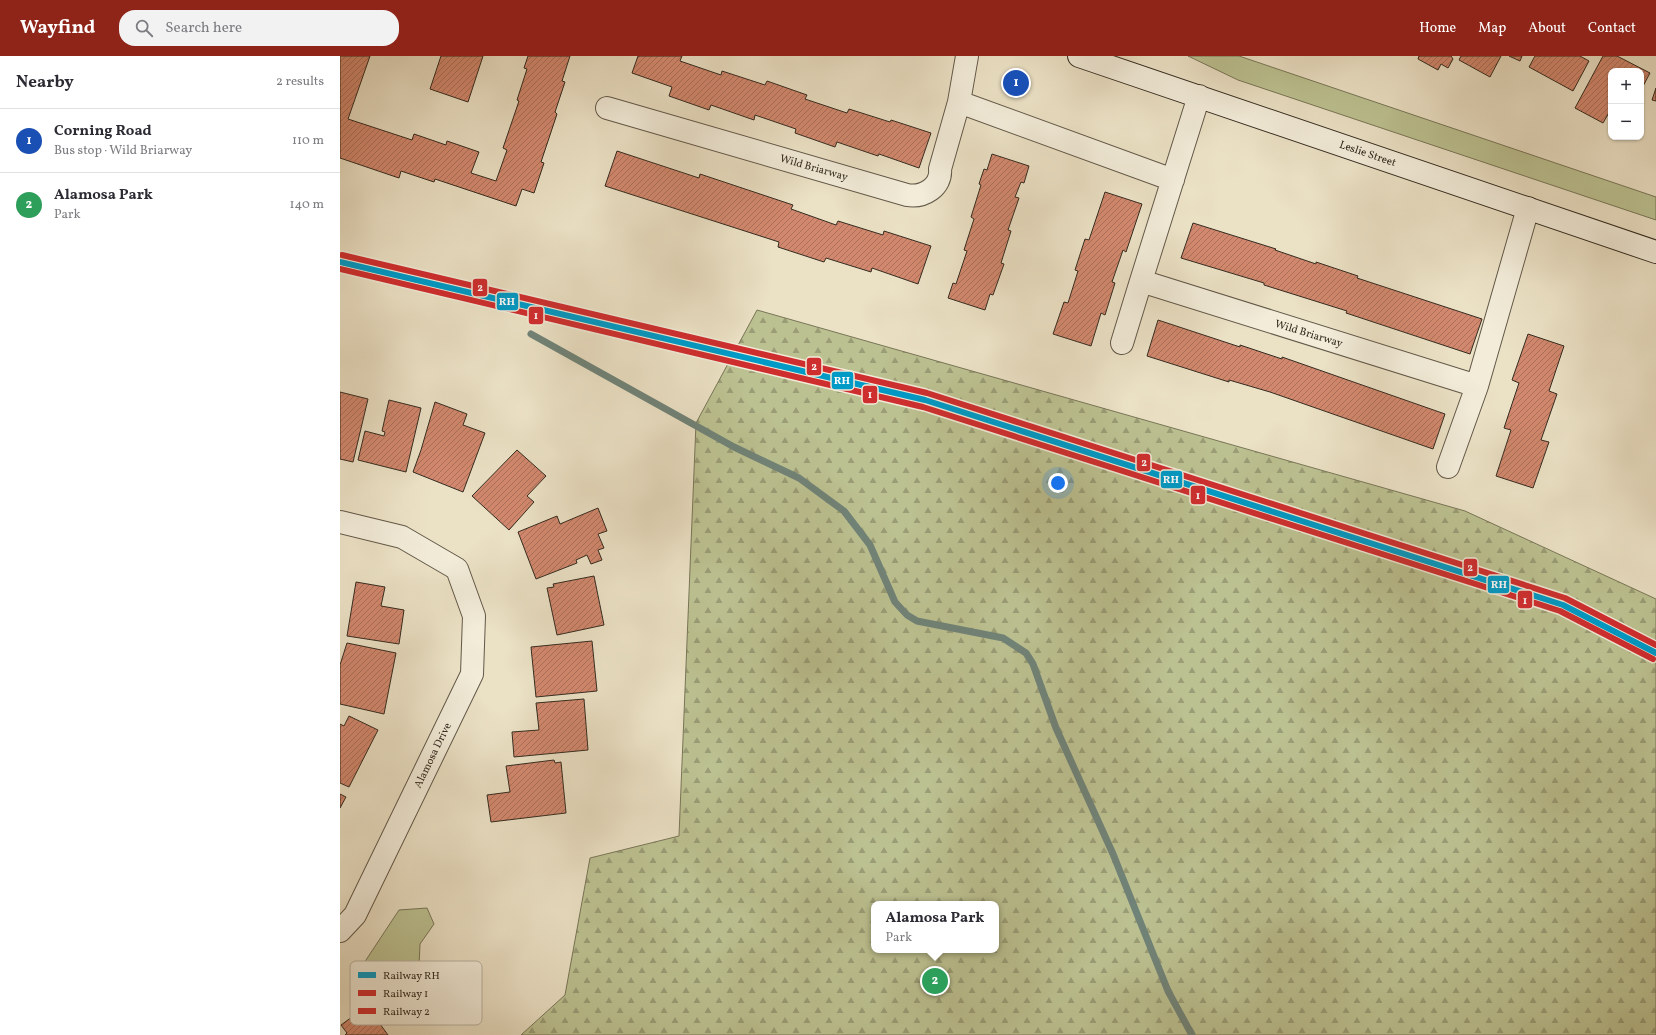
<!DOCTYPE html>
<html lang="en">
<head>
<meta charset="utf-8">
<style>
	body { margin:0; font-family:Vollkorn,serif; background:#f2f2f3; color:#2b2b33 }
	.controls { position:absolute; right:12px; top:12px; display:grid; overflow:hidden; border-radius:8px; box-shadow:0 1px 3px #0004 }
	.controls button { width:36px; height:36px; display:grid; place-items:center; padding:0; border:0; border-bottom:1px solid #e1e1e2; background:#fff; color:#2b2b33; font:20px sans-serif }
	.you { position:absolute; left:718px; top:427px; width:14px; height:14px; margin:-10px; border:3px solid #fff; border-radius:50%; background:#1a73e8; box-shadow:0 0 0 6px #1a73e833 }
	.badge { display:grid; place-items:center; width:26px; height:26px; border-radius:50%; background:#8f2418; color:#fff; font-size:13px; font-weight:700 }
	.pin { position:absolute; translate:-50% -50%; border:2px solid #fff; box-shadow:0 1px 4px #0006 }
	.popup { position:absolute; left:531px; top:845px; width:128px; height:52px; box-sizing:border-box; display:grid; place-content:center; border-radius:8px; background:#fff; filter:drop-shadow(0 1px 3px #0005); font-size:13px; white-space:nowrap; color:#7c7c81 }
	.popup b { font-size:15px; color:#2b2b33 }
	.popup::after { content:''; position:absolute; left:50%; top:100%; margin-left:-8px; border:8px solid transparent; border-top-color:#fff }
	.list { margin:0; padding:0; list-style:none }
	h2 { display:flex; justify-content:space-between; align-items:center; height:52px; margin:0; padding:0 16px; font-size:17px }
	h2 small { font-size:13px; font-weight:400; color:#7c7c81 }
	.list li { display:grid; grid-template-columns:26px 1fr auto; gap:12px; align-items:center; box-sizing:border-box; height:64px; padding:0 16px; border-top:1px solid #e1e1e2 }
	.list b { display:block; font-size:15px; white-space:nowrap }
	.list p { margin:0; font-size:13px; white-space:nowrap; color:#7c7c81 }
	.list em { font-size:13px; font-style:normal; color:#7c7c81 }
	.icon { flex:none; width:22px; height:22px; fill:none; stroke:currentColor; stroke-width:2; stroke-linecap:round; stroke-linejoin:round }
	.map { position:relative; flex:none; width:1316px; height:979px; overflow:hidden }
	header { display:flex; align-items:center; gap:24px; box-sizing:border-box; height:56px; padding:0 20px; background:#8f2418; color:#fff }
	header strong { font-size:19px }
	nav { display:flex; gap:22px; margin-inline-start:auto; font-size:14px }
	.search { width:280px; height:36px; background:#f2f2f3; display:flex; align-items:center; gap:10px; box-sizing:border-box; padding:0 14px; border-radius:16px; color:#7c7c81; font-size:15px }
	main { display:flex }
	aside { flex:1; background:#fff }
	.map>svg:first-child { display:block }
</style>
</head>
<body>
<header>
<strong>Wayfind</strong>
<div class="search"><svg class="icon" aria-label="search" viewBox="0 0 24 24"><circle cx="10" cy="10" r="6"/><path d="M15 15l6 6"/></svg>Search here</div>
<nav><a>Home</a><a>Map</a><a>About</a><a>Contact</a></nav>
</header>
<main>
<aside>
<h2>Nearby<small>2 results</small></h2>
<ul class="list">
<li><span class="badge" style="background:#1a4fb4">1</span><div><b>Corning Road</b><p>Bus stop · Wild Briarway</p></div><em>110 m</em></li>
<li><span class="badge" style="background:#2e9e5b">2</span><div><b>Alamosa Park</b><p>Park</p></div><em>140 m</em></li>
</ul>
</aside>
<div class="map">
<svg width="1316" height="979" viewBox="0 0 1316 979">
	<defs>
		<pattern id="forest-firs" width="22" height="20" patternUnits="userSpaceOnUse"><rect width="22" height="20" fill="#bcc191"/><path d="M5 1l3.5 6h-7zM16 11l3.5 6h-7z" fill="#9a9d76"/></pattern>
		<pattern id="building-hatch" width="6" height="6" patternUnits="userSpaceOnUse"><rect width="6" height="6" fill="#d2886e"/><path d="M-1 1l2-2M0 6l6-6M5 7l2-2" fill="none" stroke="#ab6f5a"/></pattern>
	</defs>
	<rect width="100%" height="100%" fill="#ebe1c5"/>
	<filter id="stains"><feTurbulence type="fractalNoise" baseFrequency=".005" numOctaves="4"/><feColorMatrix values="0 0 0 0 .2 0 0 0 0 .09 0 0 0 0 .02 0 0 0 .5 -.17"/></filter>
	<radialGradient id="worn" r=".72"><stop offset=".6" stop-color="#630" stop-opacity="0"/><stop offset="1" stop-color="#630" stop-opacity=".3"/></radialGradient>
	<!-- green -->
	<path fill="#bcc191" stroke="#787658" d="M848,0H899L1316,141V164L898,24Z
		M87,852L94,868L80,888L79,910L70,927L49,945L37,939L20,913L59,854Z"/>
	<!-- forest -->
	<path fill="url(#forest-firs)" stroke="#787658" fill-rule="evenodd" d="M417,254L1125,455L1316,543V979H181L225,939L250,802L339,780L356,367ZM534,848H656V894H534Z"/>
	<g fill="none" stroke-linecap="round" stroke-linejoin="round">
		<!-- stream -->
		<path stroke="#708378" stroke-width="7" d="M191,278L394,391L459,422L504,455L530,489L555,546L567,559L577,565L663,582L686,597L693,608L716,672L773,798L828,935L852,979"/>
	</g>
	<!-- building -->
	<path fill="url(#building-hatch)" stroke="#342b20" d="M0,0H30L8,63L72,84L74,78L106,89L107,85L139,96L131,117L156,125L167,94L163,92L179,45L177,44L187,13L184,12L188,0H230L222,25L225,26L215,56L217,58L201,106L204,107L194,137L182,133L176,150L95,123L94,126L61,115L59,122L0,102Z
		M101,0H143L128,46L90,33Z
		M298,0H342L340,5L381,19L382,15L425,29L427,25L467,39L465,43L507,57L509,53L550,66L551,64L591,77L579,112L539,98L538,100L497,86L495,91L455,77L456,73L415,59L414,64L371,49L369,54L329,40L332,31L292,17Z
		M1079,0H1111L1113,3L1108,12L1101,8L1098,14L1078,3Z
		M1121,0H1161L1150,21L1119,4Z
		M1169,0H1182L1180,5Z
		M1195,0H1240L1249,5L1233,35L1189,11Z
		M1263,0H1277L1310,17L1301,34V15H1271V53L1263,67L1235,52Z
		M1316,32V45L1312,44Z
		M277,95L359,122L360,118L453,149L451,153L496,169L498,165L543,179L544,175L591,190L578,228L532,212L531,216L486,202L484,206L438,191L439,186L265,130Z
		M652,98L689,110L684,127L681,126L675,141L679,142L668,174L671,175L661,207L664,208L653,239L650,238L645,254L608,242L613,227L616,228L627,195L624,194L634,163L631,161L641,129L639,128L644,113L647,114Z
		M765,136L802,148L786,196L783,194L772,226L775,227L765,259L761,257L751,290L713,278L724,246L728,247L738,215L735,214L745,183L749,184Z
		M853,167L936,193L935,194L976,208V206L1018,220L1017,222L1142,263L1130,298L1006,257L1007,255L924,229V227L841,202Z
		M818,264L900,291V289L942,303V301L1105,358L1093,393L930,336L889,324V326L807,300Z
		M1188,278L1224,290L1209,335L1217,338L1201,384L1209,386L1193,432L1156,420L1171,374L1164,372L1179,327L1172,324Z
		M0,336L28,343L13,406L0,403Z
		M49,344L81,352L66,416L18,404L25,375L44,380L45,376L42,375Z
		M95,346L127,358L123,369L145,377L123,436L73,416L81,394Z
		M177,394L206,420L187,440L194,446L169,474L132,440Z
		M258,452L267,475L258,478L264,492L258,494L262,504L251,508L247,499L236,504L237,507L196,523L178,476L217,460L220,468Z
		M254,520L264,569L217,579L207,532L214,531L213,528Z
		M16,526L45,531L41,550L64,554L59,588L7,580Z
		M252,585L257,635L196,641L191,591Z
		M7,587L56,597L44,658L0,648V609Z
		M244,643L248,694L174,701L172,676L199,674L196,647Z
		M9,660L38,674L9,731L0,727V668L4,670Z
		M214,704L215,707L221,706L226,757L151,766L147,739L170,736L166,710Z
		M0,738L6,741L0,752Z
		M27,950L48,979H5L7,977L1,969Z"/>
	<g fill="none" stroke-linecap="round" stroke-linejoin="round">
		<!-- minor casing -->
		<g stroke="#625849" stroke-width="24">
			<path id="minor" d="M859,40L801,225L1137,330
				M619,46L833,124
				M267,52L567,139C583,142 602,131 600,113L619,46L627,0
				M782,287L801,225
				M1108,411L1137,330L1188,152
				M0,466L62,481L117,513L134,560L132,618L15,859L0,875"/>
		</g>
		<!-- secondary casing -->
		<g stroke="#342b20" stroke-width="24">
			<path id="secondary" d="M739,0L1316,196"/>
		</g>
		<!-- minor -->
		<use href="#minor" stroke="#f2ecd9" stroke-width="22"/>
		<!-- secondary -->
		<use href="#secondary" stroke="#f2ecd9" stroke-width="22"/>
		<!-- rail-1 casing -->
		<g stroke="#f2ecd9" stroke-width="9">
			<path id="rail-1" d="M0,206L585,344L1223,549L1316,597"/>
		</g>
		<!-- rail-2 casing -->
		<g stroke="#f2ecd9" stroke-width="9">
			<path id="rail-2" d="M0,213L583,351L1220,555L1313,603"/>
		</g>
		<!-- rail-3 casing -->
		<g stroke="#f2ecd9" stroke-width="9">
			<path id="rail-3" d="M2,199L587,337L1225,542L1316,589"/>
		</g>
		<!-- rail-1 -->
		<use href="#rail-1" stroke="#009ac7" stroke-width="6"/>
		<!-- rail-2 -->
		<use href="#rail-2" stroke="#cf2e2f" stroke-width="6"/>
		<!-- rail-3 -->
		<use href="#rail-3" stroke="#cf2e2f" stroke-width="6"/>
	</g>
	<g text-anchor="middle" stroke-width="4" stroke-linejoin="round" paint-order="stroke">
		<!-- street labels -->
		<g font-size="11" fill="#342b20" stroke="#f2ecd9">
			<text transform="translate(1028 97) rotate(19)" y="4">Leslie Street</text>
			<text transform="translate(474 111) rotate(16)" y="4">Wild Briarway</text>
			<text transform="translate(969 277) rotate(17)" y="4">Wild Briarway</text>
			<text transform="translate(92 699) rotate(-64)" y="4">Alamosa Drive</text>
		</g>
	</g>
	<!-- legend -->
	<rect x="10" y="905" width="132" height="64" rx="6" fill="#f2ecd9" stroke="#b9b2a2" stroke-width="1"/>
	<rect x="18" y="916" width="18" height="6" fill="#009ac7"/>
	<rect x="18" y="934" width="18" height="6" fill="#cf2e2f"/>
	<rect x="18" y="952" width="18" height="6" fill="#cf2e2f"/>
	<g font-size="11" fill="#342b20">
		<text x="43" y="923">Railway RH</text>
		<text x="43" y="941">Railway 1</text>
		<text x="43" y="959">Railway 2</text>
	</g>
	<g stroke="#f2ecd9" stroke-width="1.5">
		<rect x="132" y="222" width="16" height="19" rx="4" fill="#cf2e2f"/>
		<rect x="156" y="236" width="23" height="19" rx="4" fill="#009ac7"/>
		<rect x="188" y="250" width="16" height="19" rx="4" fill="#cf2e2f"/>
		<rect x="466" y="301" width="16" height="19" rx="4" fill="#cf2e2f"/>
		<rect x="491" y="315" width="23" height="19" rx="4" fill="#009ac7"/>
		<rect x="522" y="329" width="16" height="19" rx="4" fill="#cf2e2f"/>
		<rect x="796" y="397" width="15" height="19" rx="4" fill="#cf2e2f"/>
		<rect x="820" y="414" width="23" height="19" rx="4" fill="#009ac7"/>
		<rect x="850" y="429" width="16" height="20" rx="4" fill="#cf2e2f"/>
		<rect x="1123" y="502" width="15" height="19" rx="4" fill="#cf2e2f"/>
		<rect x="1147" y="519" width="23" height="19" rx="4" fill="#009ac7"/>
		<rect x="1177" y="534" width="16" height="19" rx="4" fill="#cf2e2f"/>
	</g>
	<g font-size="11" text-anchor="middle" font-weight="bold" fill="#fff">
		<text x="140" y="235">2</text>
		<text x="167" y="249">RH</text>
		<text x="196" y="263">1</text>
		<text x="474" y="314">2</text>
		<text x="502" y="328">RH</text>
		<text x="530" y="342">1</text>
		<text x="804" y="410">2</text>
		<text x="831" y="427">RH</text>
		<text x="858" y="443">1</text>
		<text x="1130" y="515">2</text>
		<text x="1159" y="532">RH</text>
		<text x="1185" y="548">1</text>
	</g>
	<rect width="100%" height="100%" filter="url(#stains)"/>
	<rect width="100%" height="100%" fill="url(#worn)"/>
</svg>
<div class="controls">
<button>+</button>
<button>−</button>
</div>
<div class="you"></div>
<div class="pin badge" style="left:676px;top:27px;background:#1a4fb4">1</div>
<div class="pin badge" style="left:595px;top:925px;background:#2e9e5b">2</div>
<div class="popup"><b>Alamosa Park</b>Park</div>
</div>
</main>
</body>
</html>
